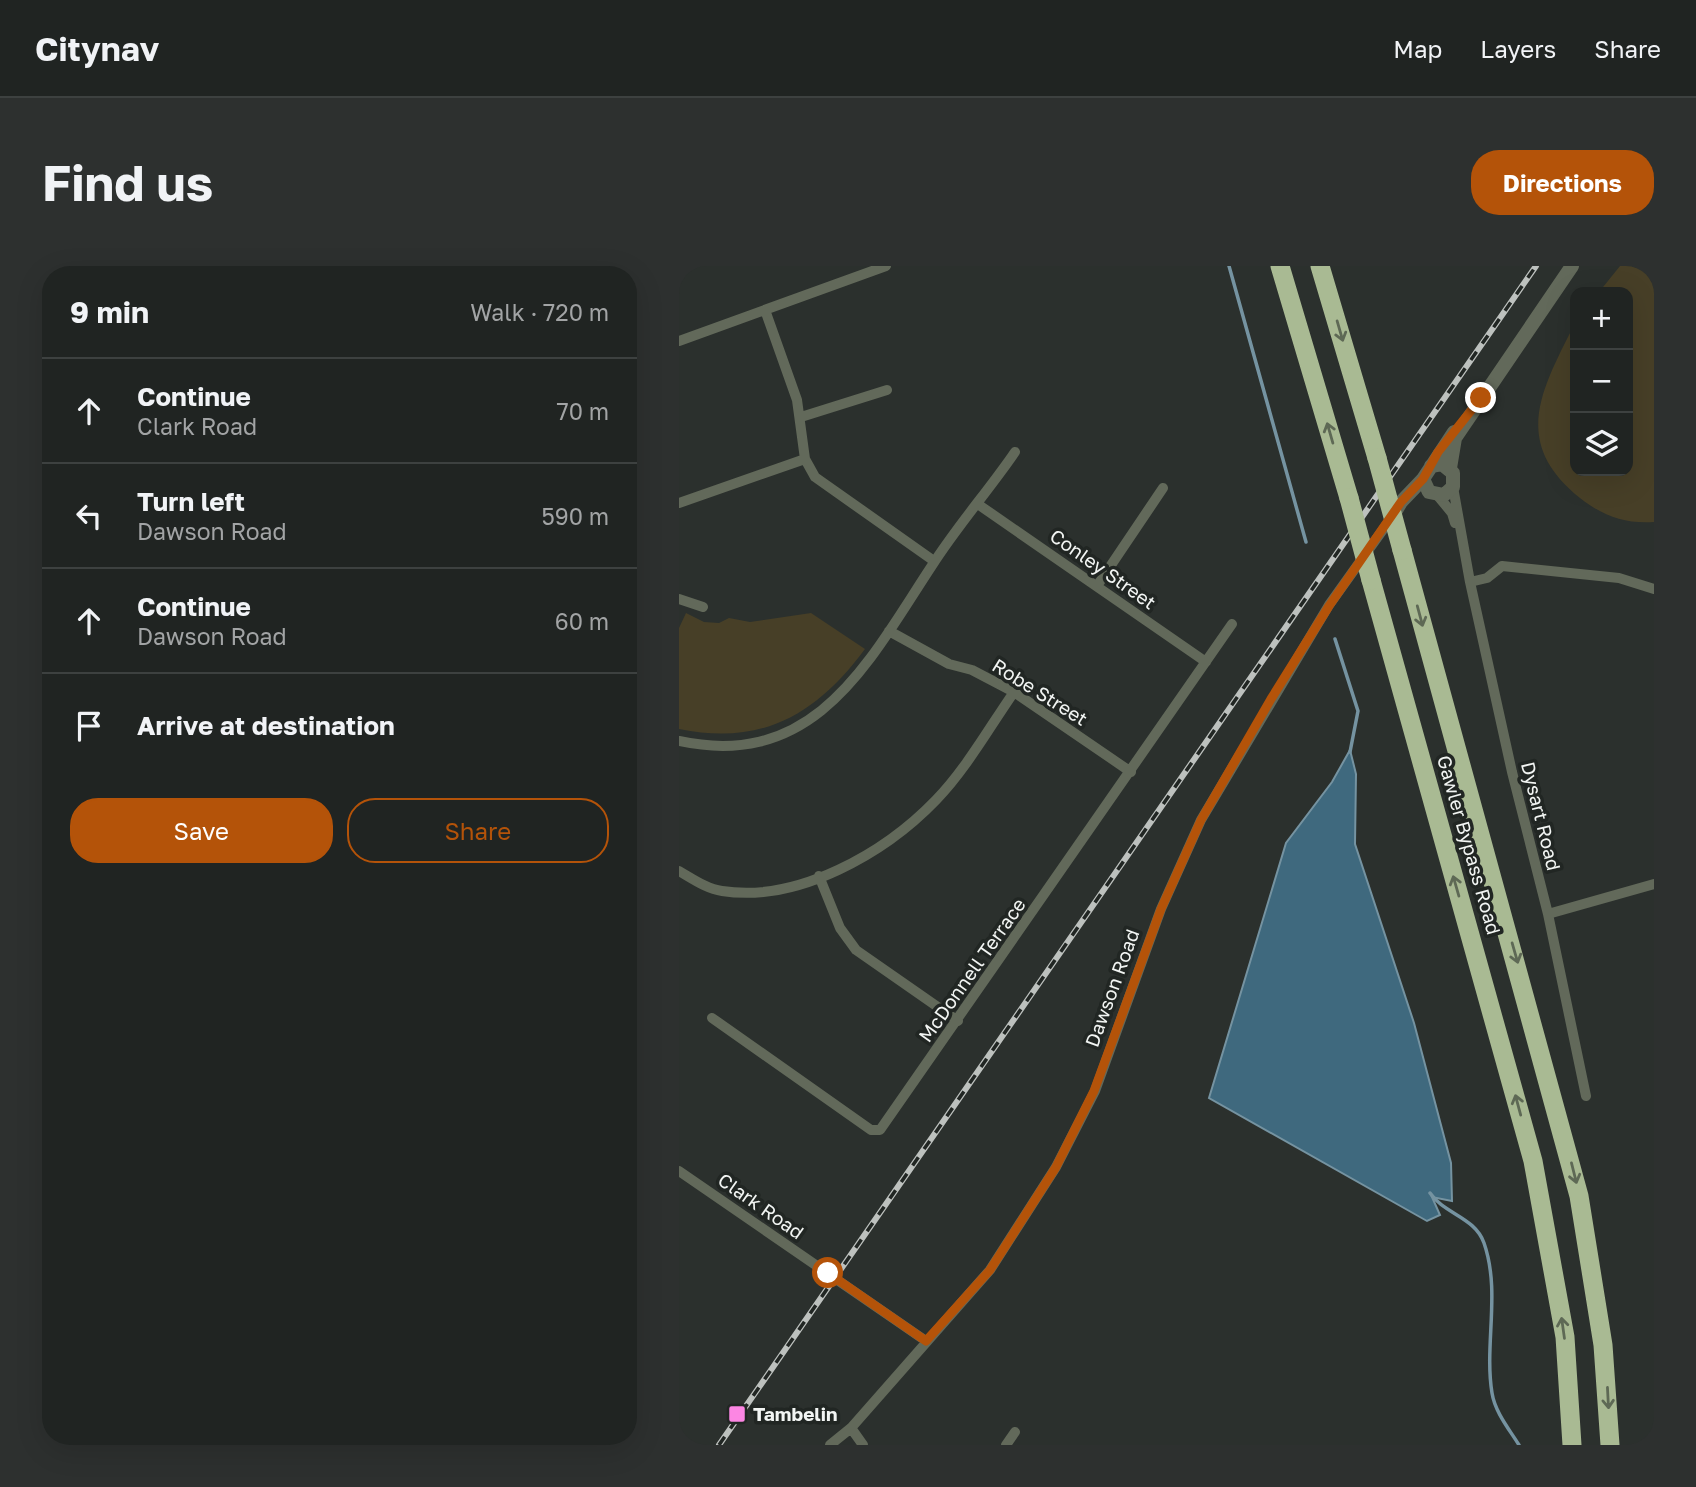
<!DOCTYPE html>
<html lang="en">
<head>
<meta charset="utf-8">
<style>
	body { margin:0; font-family:"Golos Text",sans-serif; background:#2d302f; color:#f1f3f6 }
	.controls { position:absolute; right:21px; top:21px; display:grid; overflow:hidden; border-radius:14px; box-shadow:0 7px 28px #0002 }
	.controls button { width:63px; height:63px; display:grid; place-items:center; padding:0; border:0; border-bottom:2px solid #3d4140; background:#202422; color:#f1f3f6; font:35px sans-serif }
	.stop { position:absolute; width:21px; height:21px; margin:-16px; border:5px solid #b45309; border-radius:50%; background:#fff }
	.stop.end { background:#b45309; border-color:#fff; box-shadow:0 2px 7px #0008 }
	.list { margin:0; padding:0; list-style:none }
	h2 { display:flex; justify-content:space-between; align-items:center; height:91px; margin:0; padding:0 28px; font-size:30px }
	h2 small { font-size:23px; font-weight:400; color:#a2a4a5 }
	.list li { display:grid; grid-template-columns:46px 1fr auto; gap:21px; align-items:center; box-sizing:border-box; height:105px; padding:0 28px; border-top:2px solid #3d4140 }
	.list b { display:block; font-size:26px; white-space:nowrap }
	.list p { margin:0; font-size:23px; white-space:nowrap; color:#a2a4a5 }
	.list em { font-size:23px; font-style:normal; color:#a2a4a5 }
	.actions { display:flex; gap:14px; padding:21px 28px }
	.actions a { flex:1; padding:16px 0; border:2px solid #b45309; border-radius:28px; text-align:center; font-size:24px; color:#b45309 }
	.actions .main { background:#b45309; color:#fff }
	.icon { flex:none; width:38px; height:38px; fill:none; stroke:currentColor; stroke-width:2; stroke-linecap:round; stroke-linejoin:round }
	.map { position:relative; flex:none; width:975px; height:1179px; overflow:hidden; border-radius:28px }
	header { display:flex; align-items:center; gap:42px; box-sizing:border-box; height:98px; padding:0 35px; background:#202422; border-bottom:2px solid #3d4140 }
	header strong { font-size:33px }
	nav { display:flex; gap:38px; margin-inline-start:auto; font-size:24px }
	.intro { display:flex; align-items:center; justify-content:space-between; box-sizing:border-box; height:168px; padding:0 42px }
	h1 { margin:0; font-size:49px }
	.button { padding:18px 32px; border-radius:28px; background:#b45309; color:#fff; font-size:24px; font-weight:700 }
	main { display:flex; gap:42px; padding:0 42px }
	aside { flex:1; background:#202422; border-radius:28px; box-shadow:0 7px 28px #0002 }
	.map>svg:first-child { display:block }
</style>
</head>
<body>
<header>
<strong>Citynav</strong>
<nav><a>Map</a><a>Layers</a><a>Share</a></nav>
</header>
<div class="intro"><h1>Find us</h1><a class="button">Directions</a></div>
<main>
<aside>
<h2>9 min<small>Walk · 720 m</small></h2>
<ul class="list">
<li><svg class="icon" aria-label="ahead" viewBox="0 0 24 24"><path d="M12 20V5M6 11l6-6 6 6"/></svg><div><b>Continue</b><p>Clark Road</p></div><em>70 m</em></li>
<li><svg class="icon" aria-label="left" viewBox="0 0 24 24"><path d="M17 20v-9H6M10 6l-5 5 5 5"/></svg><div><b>Turn left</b><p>Dawson Road</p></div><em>590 m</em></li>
<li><svg class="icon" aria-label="ahead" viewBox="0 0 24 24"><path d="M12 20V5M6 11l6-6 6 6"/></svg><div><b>Continue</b><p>Dawson Road</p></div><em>60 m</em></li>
<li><svg class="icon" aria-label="arrive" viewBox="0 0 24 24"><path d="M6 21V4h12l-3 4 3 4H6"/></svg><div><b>Arrive at destination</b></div></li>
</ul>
<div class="actions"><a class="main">Save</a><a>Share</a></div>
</aside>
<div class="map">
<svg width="975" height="1179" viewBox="0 0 975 1179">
	<rect width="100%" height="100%" fill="#2b302d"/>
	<!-- green -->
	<path fill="#473f27" d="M941,0H975V256C946,258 924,250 901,232C831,176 863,123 896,57V205H949V26H920Z
		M7,347L25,356L40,357L50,352L71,356L132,347L186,383C137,449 83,480 0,463V362Z"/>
	<!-- water -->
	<path fill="#3f697e" stroke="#7593a1" stroke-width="2" d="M671,484L677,508L676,578L735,757L772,897L773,935L753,931L761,949L748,955L530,832L607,577L653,516Z"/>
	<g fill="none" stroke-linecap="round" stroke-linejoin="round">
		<!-- stream -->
		<path stroke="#7593a1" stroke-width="3.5" d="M550,0L627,276
			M656,373L679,445L671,486
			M751,927C765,948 796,951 805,977C822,1026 805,1078 813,1127C816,1146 830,1163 840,1179"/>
		<!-- minor -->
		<path stroke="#62695a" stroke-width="10" d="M86,44L118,134L126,193L136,211L255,295
			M0,75L207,0
			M122,151L208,124
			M774,221L791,316L833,506L869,648L907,830
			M759,230L773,247L776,257
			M0,237L126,193
			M300,239L527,396
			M791,316L808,312L823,300L940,312L975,323
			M418,320L484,222
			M0,333L24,341
			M210,365L270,398L293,404L335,426L452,506
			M0,475C138,505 191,393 254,298C279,259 310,224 336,186
			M0,605C14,613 28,623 43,625C119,637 206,587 257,534C287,503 310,462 335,426
			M140,610L161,662L177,684L279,755
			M869,648L975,618
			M33,752L192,864H201L553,358
			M0,905L247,1075
			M172,1162L184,1179
			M151,1179L172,1162L311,1004L377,901L416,825L482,643L522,554L650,339L713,251
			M327,1179L336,1166"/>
		<!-- tertiary -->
		<path stroke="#62695a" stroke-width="14" d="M752,200L763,198L774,207V221L765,229L750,226L744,213L775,166
			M771,202L776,172L893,0
			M713,251L722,236L744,213"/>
		<!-- motorway -->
		<path stroke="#a9ba93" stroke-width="19" d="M601,0L670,232
			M641,0L698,192
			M723,284L900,930L924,1079L931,1179
			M692,314L854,895L886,1071L893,1179"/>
		<!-- rail casing -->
		<g stroke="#bdc1be" stroke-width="6">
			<path id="rail" d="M40,1179L857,0"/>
		</g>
		<!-- rail -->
		<use href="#rail" stroke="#212623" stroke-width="3.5" stroke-dasharray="10" stroke-linecap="butt"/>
		<!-- motorway-bridge -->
		<path stroke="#a9ba93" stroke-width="19" d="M698,192L723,284
			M670,232L692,314"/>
	</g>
	<!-- one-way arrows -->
	<defs><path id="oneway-shaft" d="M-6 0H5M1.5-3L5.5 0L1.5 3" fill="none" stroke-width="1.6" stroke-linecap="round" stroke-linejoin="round" transform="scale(1.75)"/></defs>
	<g stroke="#5e6955">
		<use href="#oneway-shaft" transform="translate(661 65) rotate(74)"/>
		<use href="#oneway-shaft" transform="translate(651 167) rotate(-106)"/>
		<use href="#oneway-shaft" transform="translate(741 350) rotate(75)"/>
		<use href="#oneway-shaft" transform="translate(777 620) rotate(-106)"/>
		<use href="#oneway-shaft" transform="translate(836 687) rotate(74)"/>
		<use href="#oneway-shaft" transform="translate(839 839) rotate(-105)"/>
		<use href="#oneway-shaft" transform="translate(895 907) rotate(76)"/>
		<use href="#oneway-shaft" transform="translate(884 1062) rotate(-98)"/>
		<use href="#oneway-shaft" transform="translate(929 1132) rotate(87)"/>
	</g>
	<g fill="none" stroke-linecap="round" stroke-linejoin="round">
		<!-- route -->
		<path stroke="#b45309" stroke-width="9" d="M149,1007L247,1075L311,1004L377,901L415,825L482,643L522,554L592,433L650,340L722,236L744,213L759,186L802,132"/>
	</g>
	<!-- markers -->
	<rect fill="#fc86e3" stroke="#212623" stroke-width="2.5" x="49" y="1139" width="18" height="18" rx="3.5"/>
	<g text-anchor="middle" stroke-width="7" stroke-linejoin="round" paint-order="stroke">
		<!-- street labels -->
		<g font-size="19" fill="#f2f5f3" stroke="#212623">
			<text transform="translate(424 303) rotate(35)" y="7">Conley Street</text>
			<text transform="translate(361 426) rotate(32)" y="7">Robe Street</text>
			<text transform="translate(862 550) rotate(76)" y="7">Dysart Road</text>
			<text transform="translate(790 579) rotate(74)" y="7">Gawler Bypass Road</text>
			<text transform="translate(293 704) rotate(-55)" y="7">McDonnell Terrace</text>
			<text transform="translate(433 722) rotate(-70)" y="7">Dawson Road</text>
			<text transform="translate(82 940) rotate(35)" y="7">Clark Road</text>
		</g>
		<!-- poi labels -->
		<g font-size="19" font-weight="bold" fill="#f2f5f3" stroke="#212623" text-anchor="start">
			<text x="74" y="1155">Tambelin</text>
		</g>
	</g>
</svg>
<div class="controls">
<button>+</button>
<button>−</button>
<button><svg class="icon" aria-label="layers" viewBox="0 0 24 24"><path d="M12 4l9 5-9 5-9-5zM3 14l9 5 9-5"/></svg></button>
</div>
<div class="stop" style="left:149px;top:1007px"></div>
<div class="stop end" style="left:802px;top:132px"></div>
</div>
</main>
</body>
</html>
